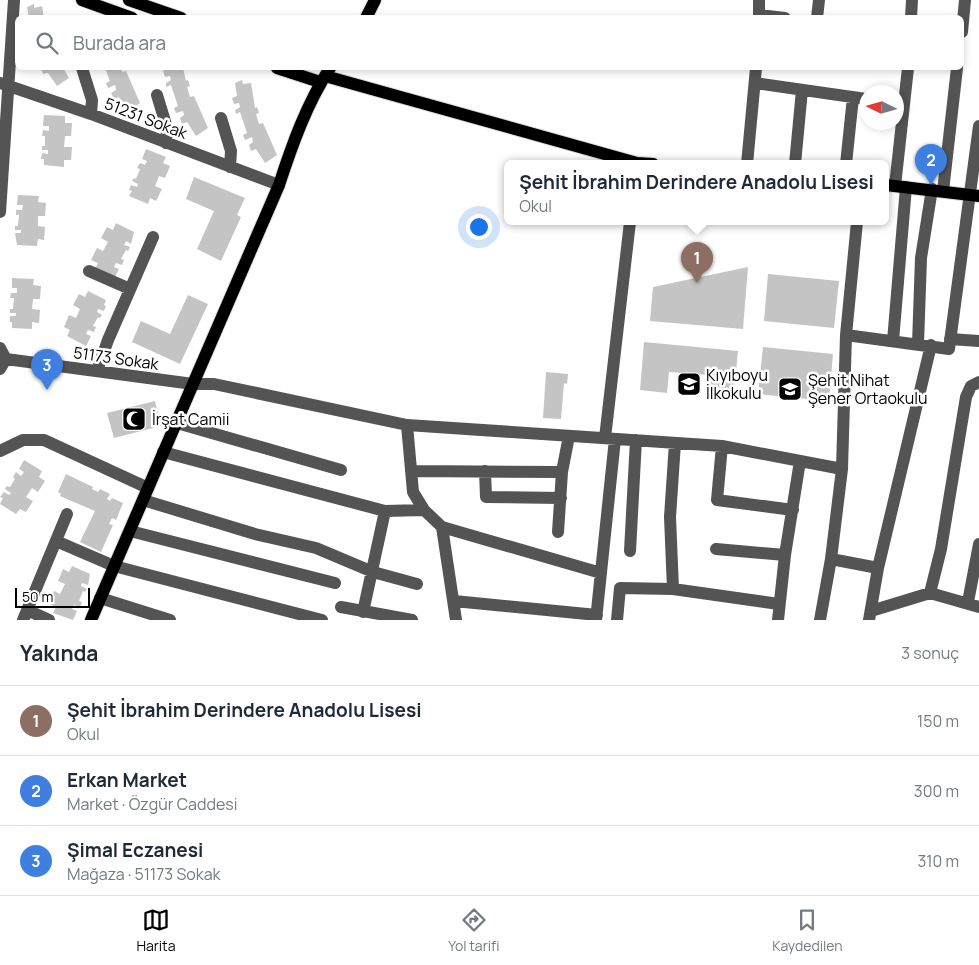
<!DOCTYPE html>
<html lang="tr">
<head>
<meta charset="utf-8">
<style>
	body { margin:0; font-family:Manrope,sans-serif; background:#f6f6f7; color:#1f2937 }
	.compass { position:absolute; left:859px; top:85px; width:45px; height:45px; border-radius:50%; background:#fff; box-shadow:0 2px 8px #0003; rotate:275deg }
	.scale { position:absolute; left:15px; bottom:12px; width:75px; box-sizing:border-box; padding-left:5px; border:2px solid #000; border-top:0; font-size:14px; line-height:18px; white-space:nowrap; color:#000; -webkit-text-stroke:4px #fff; paint-order:stroke }
	.you { position:absolute; left:478px; top:226px; width:18px; height:18px; margin:-12px; border:4px solid #fff; border-radius:50%; background:#1a73e8; box-shadow:0 0 0 8px #1a73e833 }
	.badge { display:grid; place-items:center; width:32px; height:32px; border-radius:50%; background:#000; color:#fff; font-size:16px; font-weight:700 }
	.pin { position:absolute; translate:-50% -41px; filter:drop-shadow(0 1px 2px #0008) }
	.pin::after { content:''; position:absolute; top:26px; width:18px; height:15px; background:inherit; clip-path:polygon(0 0,100% 0,50% 100%) }
	.popup { position:absolute; left:504px; top:160px; width:385px; height:65px; box-sizing:border-box; display:grid; place-content:center; border-radius:8px; background:#fff; filter:drop-shadow(0 1px 4px #0005); font-size:16px; white-space:nowrap; color:#747a83 }
	.popup b { font-size:19px; color:#1f2937 }
	.popup::after { content:''; position:absolute; left:50%; top:100%; margin-left:-10px; border:10px solid transparent; border-top-color:#fff }
	.list { margin:0; padding:0; list-style:none }
	h2 { display:flex; justify-content:space-between; align-items:center; height:65px; margin:0; padding:0 20px; font-size:21px }
	h2 small { font-size:16px; font-weight:400; color:#747a83 }
	.list li { display:grid; grid-template-columns:32px 1fr auto; gap:15px; align-items:center; box-sizing:border-box; height:70px; padding:0 20px; border-top:1px solid #e0e1e3 }
	.list b { display:block; font-size:19px; white-space:nowrap }
	.list p { margin:0; font-size:16px; white-space:nowrap; color:#747a83 }
	.list em { font-size:16px; font-style:normal; color:#747a83 }
	.icon { flex:none; width:28px; height:28px; fill:none; stroke:currentColor; stroke-width:2; stroke-linecap:round; stroke-linejoin:round }
	.map { position:relative; flex:none; width:979px; height:620px; overflow:hidden }
	.search { position:absolute; background:#fff; box-shadow:0 2px 8px #0003; left:15px; right:15px; top:15px; height:55px; display:flex; align-items:center; gap:12px; box-sizing:border-box; padding:0 18px; border-radius:8px; color:#747a83; font-size:19px }
	.sheet { height:275px; background:#fff }
	nav { display:flex; justify-content:space-around; align-items:center; box-sizing:border-box; height:70px; border-top:1px solid #e0e1e3; background:#fff; font-size:14px; color:#747a83 }
	nav a { display:grid; justify-items:center; gap:2px }
	nav .on { color:#000 }
	.map>svg:first-child { display:block }
</style>
</head>
<body>
<div class="map">
<svg width="979" height="620" viewBox="0 0 979 620">
	<rect width="100%" height="100%" fill="#fff"/>
	<!-- building -->
	<path fill="#c4c4c4" d="M34,4V8L42,6L44,18H29L27,7Z
		M41,68H63L69,78L57,86L48,73L43,74Z
		M105,68H121L122,72L126,71L140,103L128,111L119,97L114,99L111,93L116,90L115,85L108,88L106,83L110,81Z
		M168,68H183L186,81L188,80L190,86L187,87L190,97L194,96L208,128L196,136L187,122L182,124L180,118L184,115L183,111L176,113L174,108L178,106L171,85L166,87V83L171,80L170,76L165,77L163,71Z
		M242,80L243,84L251,83L255,108L257,107L259,113L256,114L259,124L263,123L277,155L265,163L256,149L251,151L249,145L253,142L252,137L245,140L243,135L247,133L240,112L236,114L235,110L240,107L239,103L234,104L232,98L237,96L235,83Z
		M44,115L65,116V123H72L71,136H65L64,147H72L71,160H64V167L44,165V159H41L42,153L48,154V150H42V146H45V136H42L43,130L49,131V126H43Z
		M146,149L166,157L163,163L170,166L165,178L159,176L155,186L162,189L156,201L150,198L148,204L129,196L132,191L129,190L131,185L137,187L138,184L132,181L134,178L136,179L140,169L137,168L140,163L145,165L147,161L142,159Z
		M194,177L245,198L237,215L241,217L221,261L197,249L214,211L186,199Z
		M18,195L39,196L38,202L46,203L45,216H38V226L45,227L44,240L38,239L37,246L17,245L15,233H21V230H15V226H18L19,215H16V210H22L23,205H17Z
		M116,223L134,232L131,244L126,241L124,245L130,247L128,251L126,250L121,259L124,260L122,265L116,263L114,267L119,269L114,279L95,269L98,263L91,260L97,248L103,251L108,242L101,238L107,227L113,230Z
		M748,267L743,329L650,321L653,287Z
		M768,274L839,281L834,328L764,321Z
		M12,278L34,279L33,285L41,286L40,299H33L32,309L40,310L39,323L32,322V329L12,328V322H10V316H16V313H10V309H13L14,298H10L11,293H17V288H12Z
		M88,291L106,300L104,305L106,306L104,311L98,309L97,312L102,315L100,318L98,317L93,326L96,327L94,332L88,330L86,334L91,336L86,346L67,336L70,330L64,327L69,315L76,318L80,309L73,305L79,294L85,297Z
		M188,295L208,304L180,364L132,342L141,321L170,334Z
		M644,342L738,351L733,401L705,398L708,375L669,372L667,393L640,390Z
		M763,347L833,354L829,401L758,394Z
		M546,372L568,374L567,384L564,383L561,419L543,418Z
		M155,401L161,426L114,438L107,413Z
		M24,460L42,471L39,477L45,481L38,492L32,488L26,497L33,501L26,512L20,509L16,514L0,504L3,498L0,497L4,492L9,495L11,493L5,489L7,486L10,487L15,479L13,477L16,472L21,476L24,472L19,469Z
		M66,474L93,487L92,489L98,492L100,489L110,494L107,499L110,501L112,498L123,503L116,520L112,518L109,524L113,525L101,552L80,542L95,511L60,496L61,494L58,492Z
		M72,566L90,574L88,585L82,583L81,586L87,589L85,592L83,591L79,601L82,602L80,607L74,605L72,609L77,611L73,620L53,613L56,607L49,604L54,591L60,594L65,584L58,581L63,569L69,572Z"/>
	<g fill="none" stroke-linecap="round" stroke-linejoin="round">
		<!-- major casing -->
		<g stroke="#dbdbdb" stroke-width="14">
			<path id="major" d="M82,0L132,18
				M129,0L181,18
				M366,18L375,0
				M277,68L320,82
				M325,76L637,163L653,164
				M886,185L979,196
				M91,620L279,185C292,145 307,103 330,68"/>
		</g>
		<!-- minor -->
		<path stroke="#545454" stroke-width="12" d="M759,15L785,18
			M759,18V0
			M817,18L819,0
			M911,18L912,0
			M962,32L965,0
			M82,68L92,100L91,114
			M0,83L91,114L279,185
			M755,83L866,99
			M157,95L167,128L166,143
			M221,118L231,151L230,167
			M747,164L756,68
			M795,164L802,90
			M846,164L853,97
			M895,186L908,68
			M943,191L957,68
			M0,212L14,0
			M89,271L130,289
			M846,335L949,349L979,126
			M950,339L979,341
			M893,341L906,187
			M918,344L921,258L932,189
			M0,348L6,359L0,369
			M6,359L193,384H214L407,425L722,446L842,469
			M97,371L108,340L153,237
			M177,423L341,470
			M407,425L413,492L424,510L442,527L456,620
			M605,438L630,222
			M722,446L717,500L793,510
			M0,451L23,440H44L148,488
			M163,452L385,511L424,510
			M411,471L562,472
			M485,471L486,497L561,498
			M143,500L255,534L316,548L373,572L417,584
			M442,527L601,573
			M130,531L335,583
			M558,532L562,472L569,436
			M56,541L114,566L322,620
			M716,549L785,555
			M630,551L636,440
			M831,559L878,568
			M673,589L670,517L675,443
			M930,593L941,549L966,397L971,386L979,382
			M100,598L170,620
			M454,601L597,615
			M968,602L979,544
			M341,607L412,620
			M27,610L49,620
			M871,611L930,593L979,607
			M363,612L385,511
			M23,620L67,514
			M596,620L615,439
			M617,620L620,588L673,589L779,604
			M778,620L785,555L800,461
			M820,620L831,559L842,469L846,335L857,222
			M869,620L878,568L931,345"/>
		<!-- major -->
		<use href="#major" stroke="#000" stroke-width="12"/>
	</g>
	<!-- icons -->
	<defs>
		<g id="school-square" transform="scale(1.25)"><rect x="-9" y="-9" width="18" height="18" rx="4" fill="#000" stroke="#fff"/><path d="M0-5L7-2L0 1L-7-2ZM-4 1L0 2.5L4 1V4Q0 6-4 4Z" fill="#fff"/></g>
		<g id="mosque-square" transform="scale(1.25)"><rect x="-9" y="-9" width="18" height="18" rx="4" fill="#000" stroke="#fff"/><path d="M3.5-4.9A6 6 0 1 0 3.5 4.9A5 5 0 1 1 3.5-4.9Z" fill="#fff"/></g>
	</defs>
	<g fill-rule="evenodd">
		<use href="#school-square" x="689" y="384"/>
		<use href="#school-square" x="790" y="389"/>
		<use href="#mosque-square" x="134" y="419"/>
	</g>
	<g text-anchor="middle" stroke-width="5" stroke-linejoin="round" paint-order="stroke">
		<!-- street labels -->
		<g font-size="16" fill="#000" stroke="#fff">
			<text transform="translate(146 118) rotate(21)" y="6">51231 Sokak</text>
			<text transform="translate(116 358) rotate(8)" y="6">51173 Sokak</text>
		</g>
		<!-- poi labels -->
		<g font-size="16" fill="#000" stroke="#fff" text-anchor="start">
			<text x="706" y="381">Kıyıboyu<tspan x="706" dy="18">İlkokulu</tspan></text>
			<text x="808" y="386">Şehit Nihat<tspan x="808" dy="18">Şener Ortaokulu</tspan></text>
			<text x="152" y="425">İrşat Camii</text>
		</g>
	</g>
</svg>
<svg class="compass" viewBox="-18 -18 36 36"><path d="M0-13l5 13h-10z" fill="#e53935"/><path d="M0 13l5-13h-10z" fill="#747a83"/></svg>
<div class="scale">50 m</div>
<div class="you"></div>
<div class="pin badge" style="left:697px;top:283px;background:#8d6e63">1</div>
<div class="popup"><b>Şehit İbrahim Derindere Anadolu Lisesi</b>Okul</div>
<div class="pin badge" style="left:931px;top:185px;background:#3f7fe0">2</div>
<div class="pin badge" style="left:47px;top:390px;background:#3f7fe0">3</div>
<div class="search"><svg class="icon" aria-label="search" viewBox="0 0 24 24"><circle cx="10" cy="10" r="6"/><path d="M15 15l6 6"/></svg>Burada ara</div>
</div>
<section class="sheet">
<h2>Yakında<small>3 sonuç</small></h2>
<ul class="list">
<li><span class="badge" style="background:#8d6e63">1</span><div><b>Şehit İbrahim Derindere Anadolu Lisesi</b><p>Okul</p></div><em>150 m</em></li>
<li><span class="badge" style="background:#3f7fe0">2</span><div><b>Erkan Market</b><p>Market · Özgür Caddesi</p></div><em>300 m</em></li>
<li><span class="badge" style="background:#3f7fe0">3</span><div><b>Şimal Eczanesi</b><p>Mağaza · 51173 Sokak</p></div><em>310 m</em></li>
</ul>
</section>
<nav>
<a class="on"><svg class="icon" aria-label="map" viewBox="0 0 24 24"><path d="M3 6l6-2 6 2 6-2v14l-6 2-6-2-6 2zM9 4v14M15 6v14"/></svg>Harita</a>
<a><svg class="icon" aria-label="directions" viewBox="0 0 24 24"><path d="M12 3l9 9-9 9-9-9zM9 14v-3h6M13 9l2 2-2 2"/></svg>Yol tarifi</a>
<a><svg class="icon" aria-label="saved" viewBox="0 0 24 24"><path d="M7 4h10v16l-5-4-5 4z"/></svg>Kaydedilen</a>
</nav>
</body>
</html>
